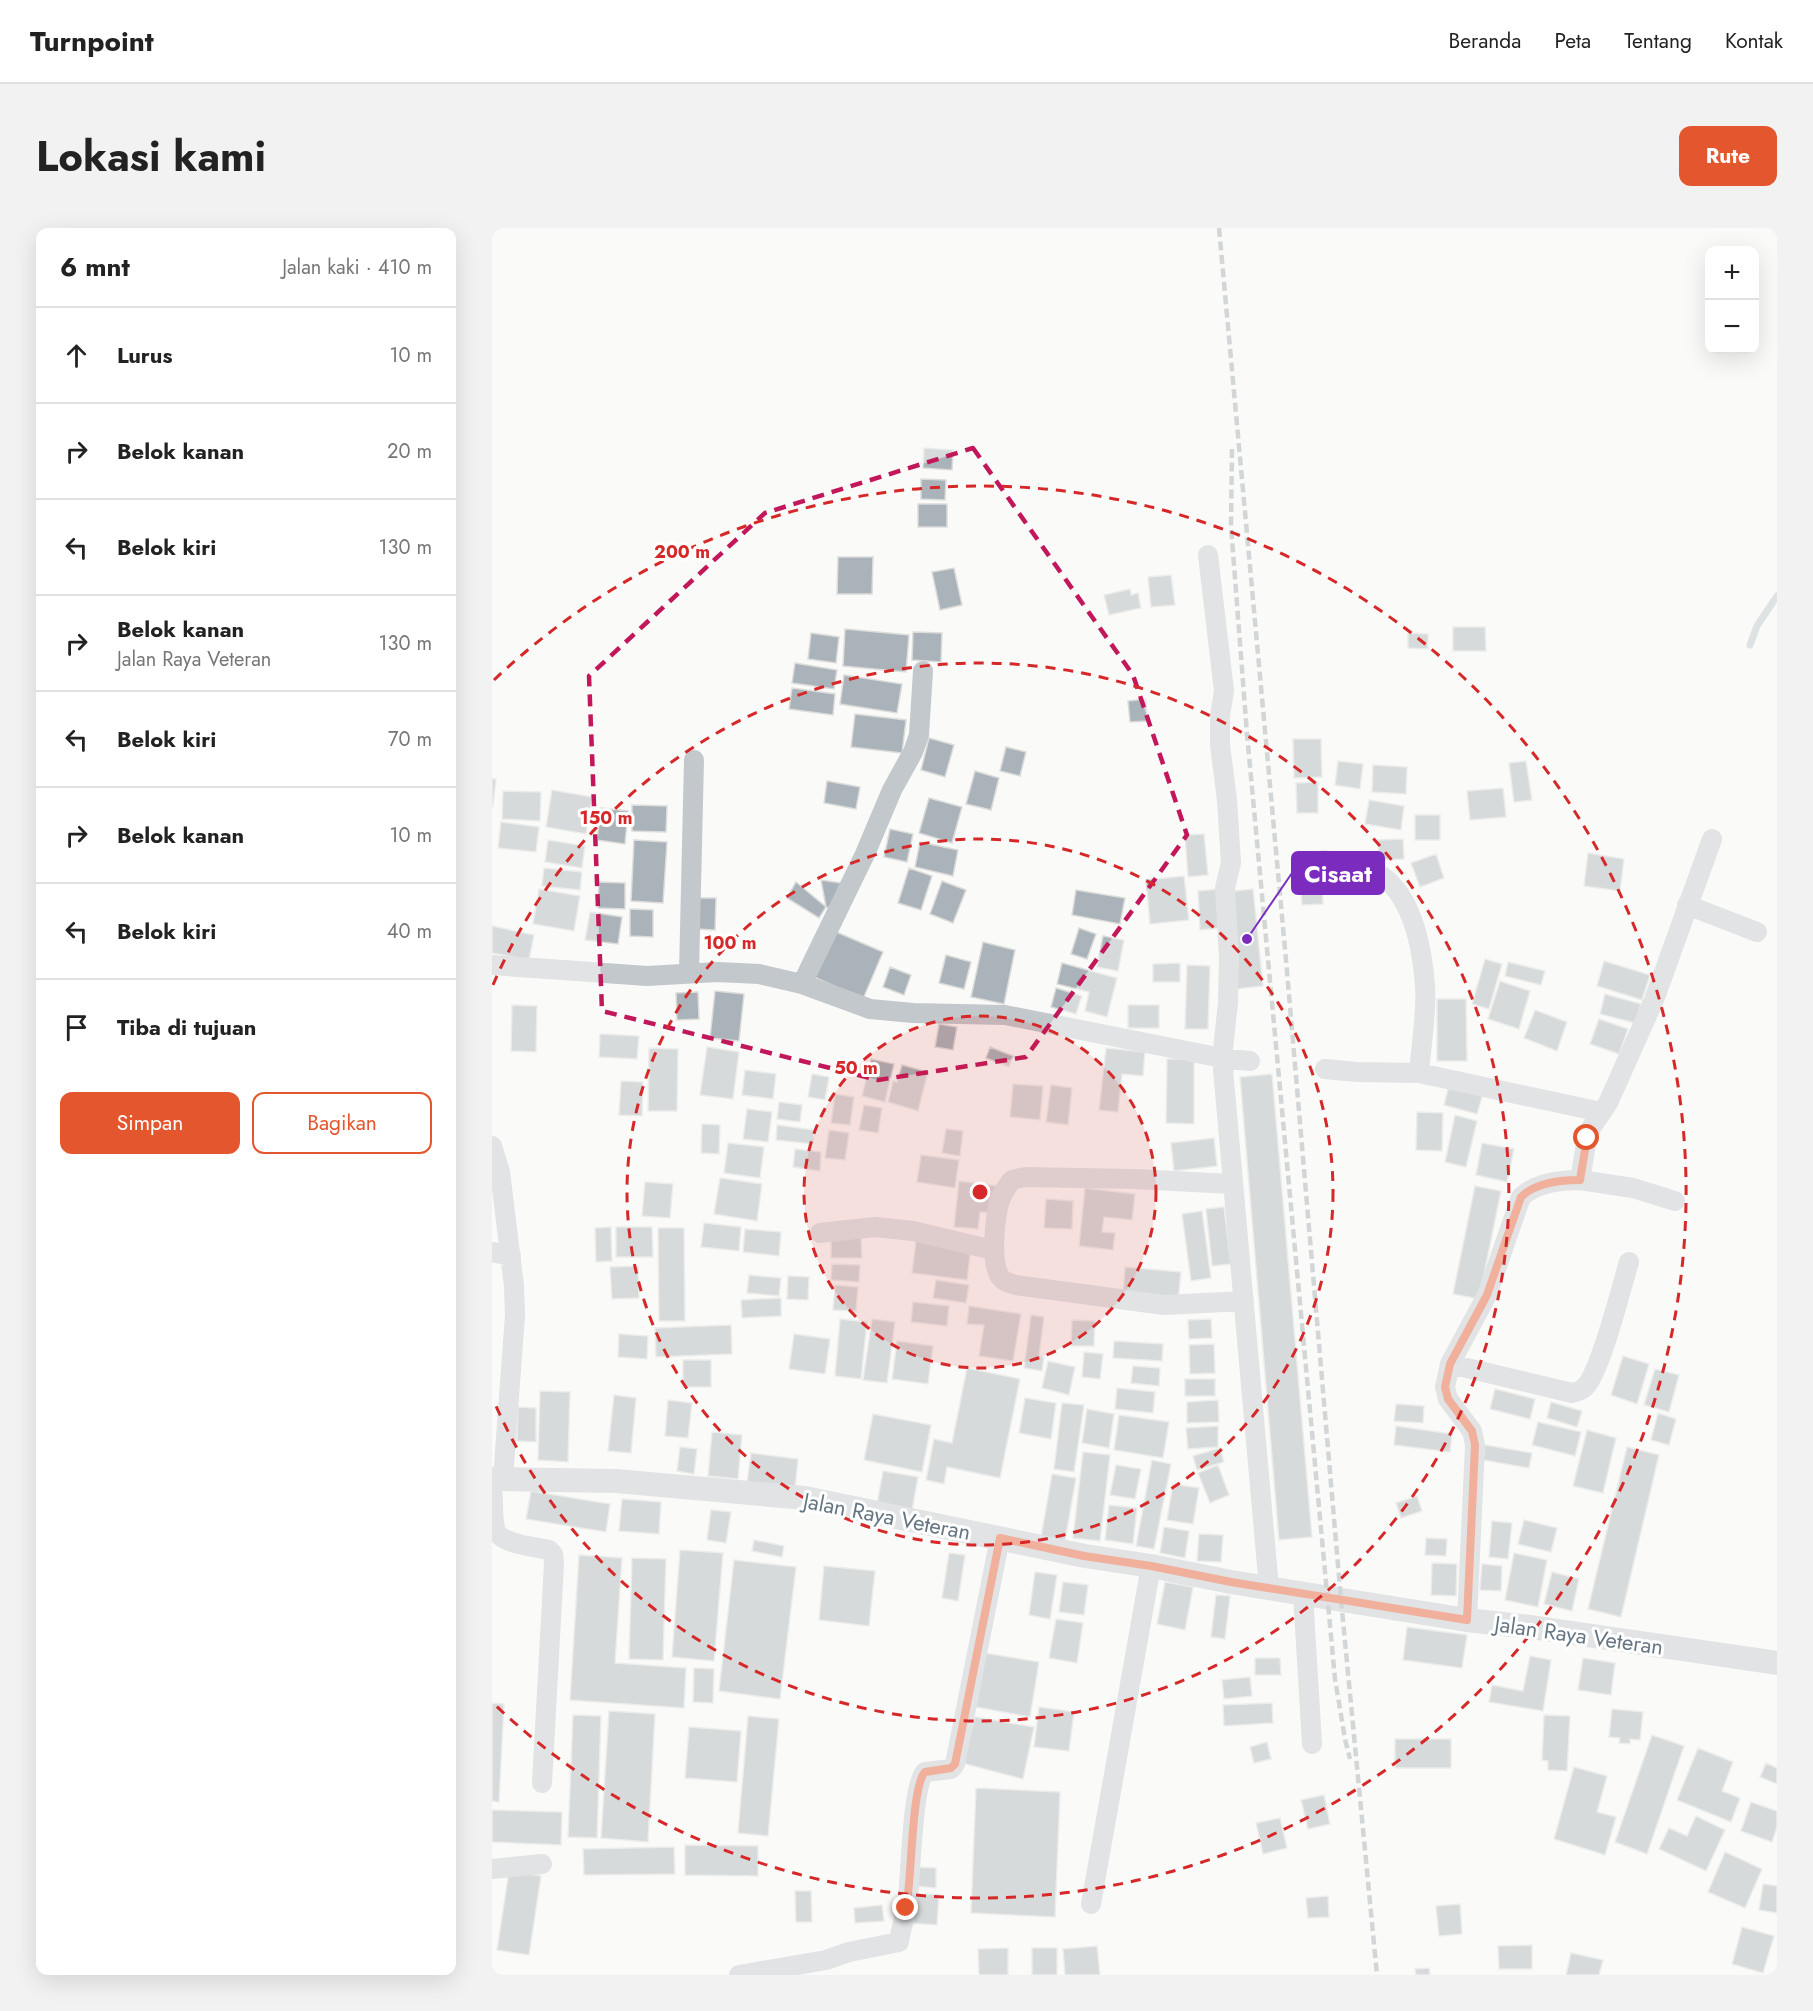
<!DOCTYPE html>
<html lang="id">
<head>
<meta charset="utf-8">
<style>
	body { margin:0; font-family:Jost,sans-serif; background:#f2f2f2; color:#222 }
	.controls { position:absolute; right:18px; top:18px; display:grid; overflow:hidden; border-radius:12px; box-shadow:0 6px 24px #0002 }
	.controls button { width:54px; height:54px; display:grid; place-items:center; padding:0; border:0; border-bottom:2px solid #e0e0e0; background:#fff; color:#222; font:30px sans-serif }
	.stop { position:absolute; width:18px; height:18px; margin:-14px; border:4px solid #e4572e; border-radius:50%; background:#fff }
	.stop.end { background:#e4572e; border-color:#fff; box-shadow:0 2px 6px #0008 }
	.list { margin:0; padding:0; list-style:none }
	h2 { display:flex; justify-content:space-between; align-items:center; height:78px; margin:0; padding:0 24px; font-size:26px }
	h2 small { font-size:20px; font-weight:400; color:#767676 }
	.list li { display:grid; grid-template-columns:39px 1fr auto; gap:18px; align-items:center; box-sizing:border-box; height:96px; padding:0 24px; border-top:2px solid #e0e0e0 }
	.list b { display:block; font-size:22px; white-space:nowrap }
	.list p { margin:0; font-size:20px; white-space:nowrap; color:#767676 }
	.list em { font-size:20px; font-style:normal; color:#767676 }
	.actions { display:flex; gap:12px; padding:18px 24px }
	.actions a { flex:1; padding:14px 0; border:2px solid #e4572e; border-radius:12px; text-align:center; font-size:21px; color:#e4572e }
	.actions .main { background:#e4572e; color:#fff }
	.icon { flex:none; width:33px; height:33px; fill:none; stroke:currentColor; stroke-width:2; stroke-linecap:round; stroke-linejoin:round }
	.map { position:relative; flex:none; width:1285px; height:1747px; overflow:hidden; border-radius:12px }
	header { display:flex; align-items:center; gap:36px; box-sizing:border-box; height:84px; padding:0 30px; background:#fff; border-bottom:2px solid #e0e0e0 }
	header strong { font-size:28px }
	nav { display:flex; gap:33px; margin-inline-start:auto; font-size:21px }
	.intro { display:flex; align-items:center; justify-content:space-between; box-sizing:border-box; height:144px; padding:0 36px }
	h1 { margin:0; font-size:42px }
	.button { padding:15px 27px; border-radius:12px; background:#e4572e; color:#fff; font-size:21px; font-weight:700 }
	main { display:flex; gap:36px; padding:0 36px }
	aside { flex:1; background:#fff; border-radius:12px; box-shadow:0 6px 24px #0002 }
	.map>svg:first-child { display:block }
</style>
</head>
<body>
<header>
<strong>Turnpoint</strong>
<nav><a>Beranda</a><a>Peta</a><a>Tentang</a><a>Kontak</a></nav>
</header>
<div class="intro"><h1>Lokasi kami</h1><a class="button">Rute</a></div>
<main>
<aside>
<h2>6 mnt<small>Jalan kaki · 410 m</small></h2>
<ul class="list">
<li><svg class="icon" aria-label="ahead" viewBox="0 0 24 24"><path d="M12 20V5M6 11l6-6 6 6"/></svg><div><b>Lurus</b></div><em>10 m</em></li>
<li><svg class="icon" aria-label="right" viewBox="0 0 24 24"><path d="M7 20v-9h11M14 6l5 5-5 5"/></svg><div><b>Belok kanan</b></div><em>20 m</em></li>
<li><svg class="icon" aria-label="left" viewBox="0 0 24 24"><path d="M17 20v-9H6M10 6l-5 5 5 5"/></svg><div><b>Belok kiri</b></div><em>130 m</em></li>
<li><svg class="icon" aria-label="right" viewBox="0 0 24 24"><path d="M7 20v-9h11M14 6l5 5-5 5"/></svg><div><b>Belok kanan</b><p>Jalan Raya Veteran</p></div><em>130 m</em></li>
<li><svg class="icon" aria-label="left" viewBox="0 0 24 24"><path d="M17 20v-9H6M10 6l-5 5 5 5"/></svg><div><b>Belok kiri</b></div><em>70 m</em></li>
<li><svg class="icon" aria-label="right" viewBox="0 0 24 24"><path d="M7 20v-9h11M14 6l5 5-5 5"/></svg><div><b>Belok kanan</b></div><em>10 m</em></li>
<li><svg class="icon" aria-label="left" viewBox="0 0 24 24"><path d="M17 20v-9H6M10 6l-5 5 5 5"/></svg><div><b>Belok kiri</b></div><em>40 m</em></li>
<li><svg class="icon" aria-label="arrive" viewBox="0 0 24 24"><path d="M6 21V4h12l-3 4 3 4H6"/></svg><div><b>Tiba di tujuan</b></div></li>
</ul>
<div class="actions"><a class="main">Simpan</a><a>Bagikan</a></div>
</aside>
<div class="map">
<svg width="1285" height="1747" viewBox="0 0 1285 1747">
	<rect width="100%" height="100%" fill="#fafaf8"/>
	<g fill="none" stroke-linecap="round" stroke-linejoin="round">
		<!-- stream -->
		<path stroke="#bbc7cb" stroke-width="7" d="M1258,417L1265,398L1285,368"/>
	</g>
	<!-- building -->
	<path fill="#aab3b9" stroke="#dcdcda" stroke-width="1.5" d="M432,220L461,222L460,242L431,240Z
		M429,251L454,252L453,272L429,271Z
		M426,276H455V299H426Z
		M346,329H381L380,366H345Z
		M462,340L470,377L448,382L440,344Z
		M679,347L683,377L659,379L656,349Z
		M638,361L639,367L646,365L649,380L617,387L612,367Z
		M961,399H993L994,423H961Z
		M353,401L417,407L414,444L351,438Z
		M421,404L450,405L449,434L420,432Z
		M319,405L347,409L344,435L316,431Z
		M916,405L936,406V421L916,420Z
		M303,435L345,442L342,461L300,455Z
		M352,447L410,456L405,485L348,476Z
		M300,460L343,466L341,487L297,481Z
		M654,471L656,493L638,494L636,473Z
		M363,486L414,492L410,525L359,519Z
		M437,510L462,517L453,549L429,542Z
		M801,511H829L830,549L802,550Z
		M514,519L534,524L528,548L508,543Z
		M846,533L871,536L868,561L843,557Z
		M1034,533L1040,572L1022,574L1017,535Z
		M881,537L915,539L914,566L880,564Z
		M483,543L507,550L499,582L474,576Z
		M0,551H4L1,578H0Z
		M335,553L368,559L364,581L332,575Z
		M826,554V585H805L804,555Z
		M1011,560L1014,589L978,592L975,563Z
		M60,562L100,569L94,606L54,599Z
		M11,563L49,564L48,593L10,591Z
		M437,570L470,579L460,615L427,605Z
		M877,572L912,578L909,602L873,596Z
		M140,577L175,578L174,604L140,603Z
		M109,580L136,583L133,616L105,612Z
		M923,587H948V612H923Z
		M9,594L47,599L44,624L6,620Z
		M398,601L421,606L415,634L392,629Z
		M712,606L716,647L696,649L693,607Z
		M911,611L912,631L887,632L886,612Z
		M56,612L93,618L90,640L53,634Z
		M142,612L175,614L171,675L139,673Z
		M428,614L466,622L461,648L423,639Z
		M1096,625L1132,631L1128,663L1092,658Z
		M944,626L952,650L928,659L919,635Z
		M828,634L831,676L810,677L807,635Z
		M52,640L90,644L88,662L50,658Z
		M417,640L440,648L429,682L406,675Z
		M692,648L697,692L658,696L654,652Z
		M329,652L349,655L345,682L334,679Z
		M450,653L474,662L461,695L438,686Z
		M107,654L133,655V681L106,680Z
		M304,654L334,679L327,690L295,670Z
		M47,661L88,668L82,703L41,696Z
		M726,661L729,700L708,702L706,663Z
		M761,661L771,758L745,761L735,664Z
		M584,662L633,670L628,696L580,687Z
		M205,670H224L223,702L205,701Z
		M138,681L161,682V709L138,708Z
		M98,684L130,689L126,716L93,712Z
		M0,698L42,707L37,732L0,725Z
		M587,700L604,706L595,731L579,726Z
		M342,703L391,724L371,771L322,749Z
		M611,708L632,712L626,743L605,739Z
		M491,714L523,722L512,776L479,769Z
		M454,727L479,734L472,761L447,755Z
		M993,731L1010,736L997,781L980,776Z
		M1112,733L1158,747L1150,772L1105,758Z
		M1016,734L1053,743L1049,757L1013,748Z
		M570,735L625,750L615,789L593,783L597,764L565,756Z
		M688,735V754H661V736Z
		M695,737L718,738L716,801H693Z
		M398,739L419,747L412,767L391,759Z
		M1008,753L1038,763L1027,801L996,791Z
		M564,760L590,768L584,786L559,779Z
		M223,763L252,766L247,813L218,810Z
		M206,764L207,791L185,792L184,765Z
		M1113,766L1149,776L1143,795L1108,786Z
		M945,771H974L975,833H945Z
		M20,777L45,778L44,824L19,823Z
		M636,777H667V800H636Z
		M1043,782L1075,794L1065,823L1032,810Z
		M1107,791L1136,801L1127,826L1098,816Z
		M447,796L465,799L461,822L443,819Z
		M108,806L147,808L145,831L107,829Z
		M215,819L247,824L241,871L208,867Z
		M498,819L521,828L517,839L494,830Z
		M157,820L186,821L185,883H156Z
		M614,820L653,824L651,848L630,846L626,884L607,882Z
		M379,831L402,836L393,874L370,868Z
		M675,831H702V896L674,895Z
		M410,837L436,844L426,883L396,874L401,853L405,854Z
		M253,842L284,846L281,871L250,867Z
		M320,846L337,849L333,872L316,869Z
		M780,846L820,1309L787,1312L748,849Z
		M129,853L151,854L150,888L127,887Z
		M958,854L992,863L985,886L952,877Z
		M521,856L551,858L548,892L518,889Z
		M559,857L580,860L576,897L554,894Z
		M343,866L362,869L358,897L339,895Z
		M287,874L310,877L308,894L285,891Z
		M372,877L390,880L386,905L367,902Z
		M255,881L280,884L276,914L251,911Z
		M925,884L951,885L950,923L924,922Z
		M963,887L985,893L974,939L953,934Z
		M210,896L228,897L227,926L209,925Z
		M285,897L322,902L321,916L284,912Z
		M454,901L471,903L468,928L450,925Z
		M337,902L357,905L353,932L333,930Z
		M722,910L725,938L682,943L679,915Z
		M236,915L272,919L268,950L232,945Z
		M990,915L1022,921L1015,954L984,947Z
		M303,921L329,924L328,943L301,939Z
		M429,927L467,932L463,960L425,954Z
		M228,950L270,956L265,993L222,986Z
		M467,953L505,958L502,985L488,984L486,1001L462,999Z
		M153,954L181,956L178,990L150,988Z
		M983,958L1009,963L987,1071L961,1066Z
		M593,960L643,966L640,992L612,989L610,1004L623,1005L621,1022L587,1018Z
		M554,971L581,973L580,1001L552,1000Z
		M732,979L739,1036L720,1038L714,981Z
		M710,983L719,1050L699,1053L690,986Z
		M212,995L249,999L247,1023L209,1019Z
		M119,999L120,1033L104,1034L103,1000Z
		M124,999H160L161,1029H124Z
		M166,1000H192L193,1093H167Z
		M253,1001L289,1004L287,1028L251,1024Z
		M369,1009L370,1030H339V1010Z
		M424,1013L479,1020L475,1052L420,1045Z
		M340,1036L368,1037L367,1054L339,1052Z
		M146,1038L147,1070L120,1071L118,1039Z
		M633,1039L689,1044L686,1074L631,1069Z
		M257,1047L289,1050L287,1068L255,1065Z
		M296,1048L317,1049L316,1072L295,1071Z
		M444,1052L477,1057L474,1075L441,1070Z
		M343,1057L366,1059L364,1083L341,1082Z
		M289,1070V1088L250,1090L249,1072Z
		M421,1074L457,1078L455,1098L419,1094Z
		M477,1078L529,1086L521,1133L487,1128L492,1097L475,1096Z
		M539,1087L552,1089L547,1128L552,1129L550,1143L532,1140Z
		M348,1091L375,1094L369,1151L343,1148Z
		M380,1091L403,1094L395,1155L371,1152Z
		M719,1091L720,1110L697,1111L696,1092Z
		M580,1092L603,1093L602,1118H579Z
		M239,1097L240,1126L164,1129L163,1100Z
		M127,1106L156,1108L155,1131L126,1129Z
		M302,1106L338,1111L333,1146L297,1141Z
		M405,1113L441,1118L436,1156L400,1151Z
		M622,1113L671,1116L670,1133L621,1130Z
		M722,1116L723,1145L698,1146L697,1117Z
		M592,1124L611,1126L608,1151L590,1149Z
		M1131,1128L1157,1136L1145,1176L1119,1167Z
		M191,1132H219V1159H191Z
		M556,1133L583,1139L577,1167L550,1160Z
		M641,1138L668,1140L667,1158L639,1155Z
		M475,1140L528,1151L508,1250L455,1239L452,1256L434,1252L442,1211L460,1215Z
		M1163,1141L1187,1147L1177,1184L1152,1177Z
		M693,1151H723V1168H693Z
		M625,1160L663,1164L661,1185L623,1181Z
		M1003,1161L1043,1171L1038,1191L998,1181Z
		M48,1163L78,1164L76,1234L46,1232Z
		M122,1167L144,1170L139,1225L116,1223Z
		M533,1170L564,1175L559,1211L527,1205Z
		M176,1172L200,1175L196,1210L173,1208Z
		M726,1172L727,1194L695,1195V1174Z
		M1059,1174L1090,1183L1085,1199L1055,1190Z
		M570,1175L592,1177L582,1244L562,1241Z
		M904,1176L932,1178L931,1195L902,1193Z
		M26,1179L44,1180V1214L25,1213Z
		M595,1181L622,1186L617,1220L590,1215Z
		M1166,1185L1184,1191L1177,1217L1159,1212Z
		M381,1186L439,1197L430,1244L372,1232Z
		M627,1187L677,1194L671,1230L622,1222Z
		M1046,1194L1089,1204L1083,1228L1040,1217Z
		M726,1198V1219L696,1221L694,1200Z
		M904,1198L960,1206L958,1224L902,1217Z
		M1095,1202L1124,1210L1111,1265L1081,1258Z
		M220,1204L250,1207L246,1251L216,1248Z
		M993,1217L1040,1225L1037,1240L991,1232Z
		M188,1219L205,1221L202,1246L185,1243Z
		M1135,1219L1167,1227L1129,1389L1096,1381Z
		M728,1220L732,1234L705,1242L701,1228Z
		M591,1224L618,1227L608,1313L581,1310Z
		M259,1225L306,1231L303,1261L255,1255Z
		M660,1232L679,1236L662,1321L644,1318Z
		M624,1237L649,1241L643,1271L618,1267Z
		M726,1237L737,1267L718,1275L706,1245Z
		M391,1243L426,1249L420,1283L385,1276Z
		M560,1246L584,1250L573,1313L549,1309Z
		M681,1256L707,1260L701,1296L675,1292Z
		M39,1263L118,1276L114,1304L34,1291Z
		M925,1268L930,1283L909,1290L904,1275Z
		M130,1271L169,1274L167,1306L127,1303Z
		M617,1277L645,1280L641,1316L613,1312Z
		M219,1282L239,1284L234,1315L215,1312Z
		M1032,1292L1065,1300L1059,1324L1026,1316Z
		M1000,1293L1020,1295L1016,1331L997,1329Z
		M672,1299L697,1303L693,1330L668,1325Z
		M707,1306L731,1307L729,1334L705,1333Z
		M934,1310L955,1311L954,1328L933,1327Z
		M262,1312L292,1318L290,1329L260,1323Z
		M188,1322L231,1325L222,1433L180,1429Z
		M457,1325L473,1327L466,1373L450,1370Z
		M1022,1325L1055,1332L1046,1379L1013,1372Z
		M87,1327L130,1330L123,1435L194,1440L192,1480L78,1472Z
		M140,1330L174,1331L171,1432L137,1431Z
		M242,1332L304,1339L288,1471L227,1463Z
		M940,1335L965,1336L964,1368L939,1367Z
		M990,1336L1010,1338L1009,1363L988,1362Z
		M332,1338L383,1343L377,1398L327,1392Z
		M543,1344L565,1347L558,1391L537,1387Z
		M1060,1344L1087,1351L1080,1383L1052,1376Z
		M571,1354L596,1357L592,1387L567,1384Z
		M673,1354L701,1359L693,1402L665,1396Z
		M724,1367L738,1368L733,1411L719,1409Z
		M564,1391L591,1395L585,1435L557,1430Z
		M915,1399L975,1407L970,1440L911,1432Z
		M493,1425L547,1434L538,1489L484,1479Z
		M1038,1428L1059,1432L1051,1483L997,1474L1000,1457L1031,1463Z
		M763,1430H788L789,1447H763Z
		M1091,1430L1123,1435L1119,1467L1086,1462Z
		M202,1440L222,1441L221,1475L201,1474Z
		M758,1449L760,1468L732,1471L730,1452Z
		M0,1475L12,1476L7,1574L0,1573Z
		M780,1475L781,1495L732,1498L731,1477Z
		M547,1479L582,1484L577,1523L542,1519Z
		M1120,1481L1151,1484L1148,1512L1138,1511V1516L1127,1515L1128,1510L1117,1509Z
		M117,1483L163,1486L156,1614L109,1610Z
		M81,1487L109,1488L105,1610L76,1609Z
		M1052,1487L1078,1488L1075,1543L1056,1542V1533L1050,1532Z
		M256,1488L287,1491L276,1608L246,1605Z
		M483,1489L542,1499L531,1551L470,1535Z
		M197,1499L249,1503L245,1554L193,1550Z
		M1160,1507L1192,1518L1155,1626L1123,1614Z
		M903,1511H959V1540H903Z
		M775,1514L779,1531L762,1535L758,1519Z
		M1206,1520L1241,1534L1230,1563L1248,1570L1239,1594L1185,1572Z
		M1274,1535L1285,1540V1556L1268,1549Z
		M1082,1539L1115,1548L1105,1584L1124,1589L1113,1627L1062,1611Z
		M484,1560L568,1564L563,1689L479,1685Z
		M832,1567L838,1596L816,1601L809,1572Z
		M1259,1574L1285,1583V1599L1280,1614L1249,1603Z
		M0,1582L70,1584L69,1617L0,1614Z
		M1204,1588L1233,1602L1214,1643L1167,1621L1177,1600L1195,1608Z
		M788,1590L795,1620L771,1626L764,1595Z
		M193,1617L266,1618V1648L193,1647Z
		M182,1619L183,1646L92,1647L91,1621Z
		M1233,1624L1270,1641L1253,1680L1216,1664Z
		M424,1639L444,1640V1660L422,1658Z
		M17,1643L49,1648L37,1727L5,1722Z
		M1271,1656L1285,1658V1685L1267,1682Z
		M303,1663H319L320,1694H304Z
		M447,1666L445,1697L418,1695L422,1667Z
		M836,1668L837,1689L816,1690L814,1670Z
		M968,1676L970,1706L947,1708L944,1678Z
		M390,1677L392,1693L363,1695L362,1680Z
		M1250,1699L1282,1708L1271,1745L1240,1736Z
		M1040,1717V1741H1007L1006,1718Z
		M605,1718L608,1747H573L571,1721Z
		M516,1720V1747H487L486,1721Z
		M540,1720H565V1747H540Z
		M1079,1725L1111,1732L1107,1747H1074Z
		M937,1740L938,1747H924L923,1741Z"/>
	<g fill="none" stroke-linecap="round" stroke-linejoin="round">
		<!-- minor -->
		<path stroke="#c3c8cc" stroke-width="20" d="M716,327L732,463L728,488V517L735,572L739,635L733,660L737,730L736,775L730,830L777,1360
			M831,632C846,635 867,635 880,642C920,661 930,718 933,758C935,785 929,818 927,845
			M1195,677L1265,704
			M0,737L155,748L226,744L267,746L310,756L378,781L421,785L513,787L730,830L758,833
			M197,745L202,532
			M310,756L373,626L400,562L421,524L427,507L431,443
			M833,841L865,844L927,845L1109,884
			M0,918L8,944L22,1058L23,1087L11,1251
			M1088,952L1141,960L1183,973
			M740,956L642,951L533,949L520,952C515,958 511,964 508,972C503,988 497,1039 510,1051C513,1054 519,1055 523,1057L672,1077L752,1073
			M328,1005L383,999L421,1003L501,1022
			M0,1024L19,1028
			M958,1136L1080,1165C1084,1164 1089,1163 1093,1159C1109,1143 1129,1060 1137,1034
			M0,1263C2,1275 0,1288 3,1300C6,1316 43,1319 57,1322L61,1326L62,1336L50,1555
			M811,1366L820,1516
			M975,1392L983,1217L980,1203L956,1171L953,1159L958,1136L995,1067L1029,969C1044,955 1069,952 1088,952L1095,910L1099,900L1116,875L1162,772L1220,611
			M0,1641L50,1636
			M599,1676L659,1338
			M247,1747L334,1732L357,1724L407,1714C409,1699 415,1684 416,1668C419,1645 420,1558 433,1544L459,1541L463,1536L508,1310"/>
		<!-- tertiary -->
		<path stroke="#c3c8cc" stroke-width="24" d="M0,1251L124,1253L313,1270L593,1328L659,1338L739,1354L975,1392L1039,1399L1285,1435"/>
		<!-- rail -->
		<path stroke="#a2aab0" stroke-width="4.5" stroke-dasharray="9 4.5" stroke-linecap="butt" d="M727,0L794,732L849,1372L885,1747
			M740,221L739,298L755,506L843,1451L853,1511L858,1531"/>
	</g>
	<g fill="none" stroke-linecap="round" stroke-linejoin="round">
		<!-- route -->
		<path stroke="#e4572e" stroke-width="8" d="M414,1680C420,1654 419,1559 433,1544L459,1540L463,1536L508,1310L592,1328L659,1338L739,1354L975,1392L983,1217L980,1203L956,1171L953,1159L958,1136L995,1067L1029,969C1043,955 1069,952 1088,952L1095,910"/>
	</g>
	<!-- marked area -->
	<path d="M0 0H1285V1747H0ZM481,220L641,447L695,607L534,829L386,852L110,783L97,448L273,285Z" fill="#fafaf8" fill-opacity=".55" fill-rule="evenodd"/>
	<path fill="none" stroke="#c2185b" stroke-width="4.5" stroke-dasharray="12 8" stroke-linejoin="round" d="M481,220L641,447L695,607L534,829L386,852L110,783L97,448L273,285Z"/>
	<!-- distance rings -->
	<circle cx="488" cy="964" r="176" fill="#d62828" fill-opacity=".12"/>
	<g fill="none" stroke="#d62828" stroke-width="3" stroke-dasharray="10 8">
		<circle cx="488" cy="964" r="176"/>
		<circle cx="488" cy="964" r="353"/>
		<path d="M1 757A529 529 0 1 1 1 1171"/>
		<path d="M2 452A706 706 0 1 1 2 1476"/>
	</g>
	<g text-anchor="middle" stroke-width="6" stroke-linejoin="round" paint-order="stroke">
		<!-- street labels -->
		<g font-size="22" fill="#657683" stroke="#fff">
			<text transform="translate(395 1288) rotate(11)" y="8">Jalan Raya Veteran</text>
			<text transform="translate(1087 1407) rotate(8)" y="8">Jalan Raya Veteran</text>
		</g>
	</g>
	<circle cx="488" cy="964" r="9" fill="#d62828" stroke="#fff" stroke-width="3"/>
	<g font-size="18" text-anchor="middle" font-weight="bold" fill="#d62828" stroke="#fff" stroke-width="6" stroke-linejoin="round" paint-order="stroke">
		<text x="190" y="330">200 m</text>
		<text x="114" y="596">150 m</text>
		<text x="238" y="721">100 m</text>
		<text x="364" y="846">50 m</text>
	</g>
	<!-- callouts -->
	<path fill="none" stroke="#7b2cbf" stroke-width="2" d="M755 711L800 645"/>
	<circle fill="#7b2cbf" stroke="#fff" stroke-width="2" cx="755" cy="711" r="6"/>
	<rect fill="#7b2cbf" stroke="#7b2cbf" stroke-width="2" x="800" y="624" width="92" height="42" rx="6"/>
	<g font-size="24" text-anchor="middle" font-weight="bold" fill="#fff">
		<text x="846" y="654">Cisaat</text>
	</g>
</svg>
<div class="controls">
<button>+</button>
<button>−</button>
</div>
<div class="stop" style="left:1095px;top:910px"></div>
<div class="stop end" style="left:414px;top:1680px"></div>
</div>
</main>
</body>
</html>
